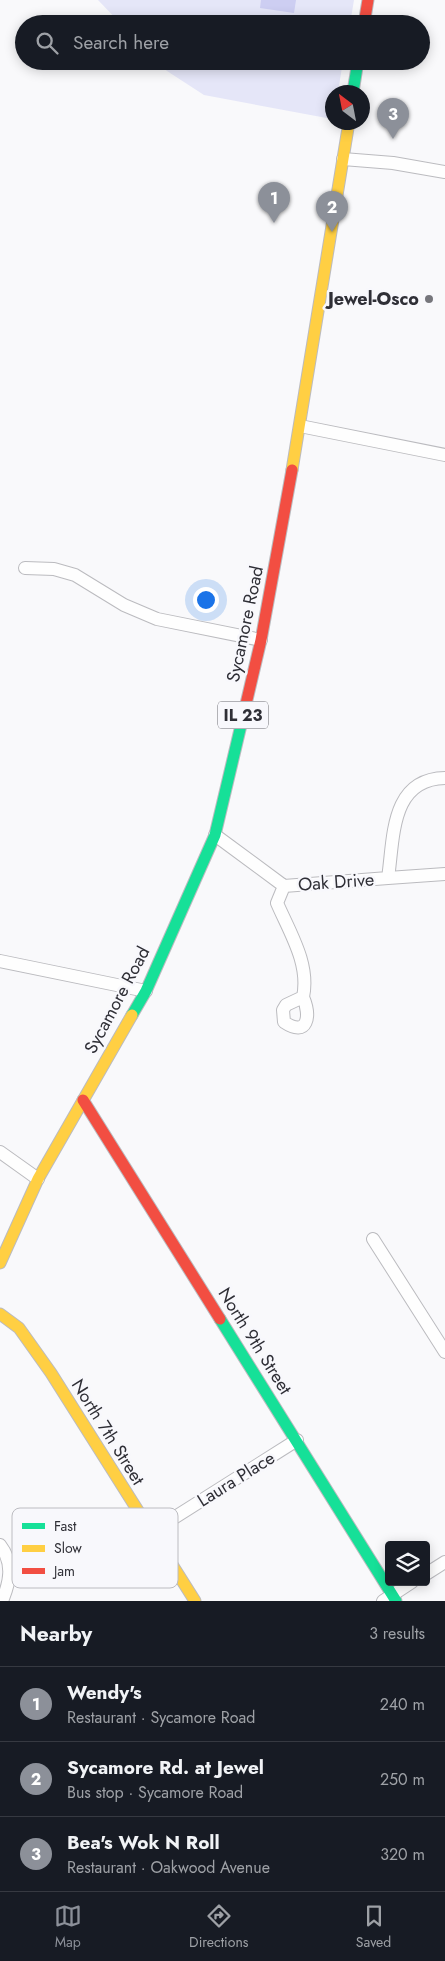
<!DOCTYPE html>
<html lang="en">
<head>
<meta charset="utf-8">
<style>
	body { margin:0; font-family:Jost,sans-serif; background:#20242c; color:#f1f3f6 }
	.controls { position:absolute; right:15px; bottom:15px; display:grid; overflow:hidden; border-radius:5px; box-shadow:0 2px 12px #0003 }
	.controls button { width:45px; height:45px; display:grid; place-items:center; padding:0; border:0; border-bottom:1px solid #363941; background:#171b24; color:#f1f3f6; font:25px sans-serif }
	.compass { position:absolute; left:325px; top:85px; width:45px; height:45px; border-radius:50%; background:#171b24; box-shadow:0 2px 12px #0003; rotate:328deg }
	.you { position:absolute; left:205px; top:599px; width:18px; height:18px; margin:-12px; border:4px solid #fff; border-radius:50%; background:#1a73e8; box-shadow:0 0 0 8px #1a73e833 }
	.badge { display:grid; place-items:center; width:32px; height:32px; border-radius:50%; background:#8c9099; color:#fff; font-size:16px; font-weight:700 }
	.pin { position:absolute; translate:-50% -41px; filter:drop-shadow(0 1px 2px #0008) }
	.pin::after { content:''; position:absolute; top:26px; width:18px; height:15px; background:inherit; clip-path:polygon(0 0,100% 0,50% 100%) }
	.list { margin:0; padding:0; list-style:none }
	h2 { display:flex; justify-content:space-between; align-items:center; height:65px; margin:0; padding:0 20px; font-size:21px }
	h2 small { font-size:16px; font-weight:400; color:#9ea1a6 }
	.list li { display:grid; grid-template-columns:32px 1fr auto; gap:15px; align-items:center; box-sizing:border-box; height:75px; padding:0 20px; border-top:1px solid #363941 }
	.list b { display:block; font-size:19px; white-space:nowrap }
	.list p { margin:0; font-size:16px; white-space:nowrap; color:#9ea1a6 }
	.list em { font-size:16px; font-style:normal; color:#9ea1a6 }
	.icon { flex:none; width:28px; height:28px; fill:none; stroke:currentColor; stroke-width:2; stroke-linecap:round; stroke-linejoin:round }
	.map { position:relative; flex:none; width:445px; height:1601px; overflow:hidden }
	.search { position:absolute; background:#171b24; box-shadow:0 2px 12px #0003; left:15px; right:15px; top:15px; height:55px; display:flex; align-items:center; gap:12px; box-sizing:border-box; padding:0 18px; border-radius:28px; color:#9ea1a6; font-size:19px }
	.sheet { height:290px; background:#171b24 }
	nav { display:flex; justify-content:space-around; align-items:center; box-sizing:border-box; height:70px; border-top:1px solid #363941; background:#171b24; font-size:14px; color:#9ea1a6 }
	nav a { display:grid; justify-items:center; gap:2px }
	nav .on { color:#8c9099 }
	.map>svg:first-child { display:block }
</style>
</head>
<body>
<div class="map">
<svg width="445" height="1601" viewBox="0 0 445 1601">
	<rect width="100%" height="100%" fill="#f9f9fb"/>
	<!-- green -->
	<path fill="#e5e6f8" d="M98,0H354L350,24H121Z
		M157,61H343L338,92H332V119L204,95L167,71Z"/>
	<!-- water -->
	<path fill="#cdcef2" d="M261,0H296L294,13L260,8Z"/>
	<g fill="none" stroke-linecap="round" stroke-linejoin="round">
		<!-- street casing -->
		<g stroke="#bbbbbf" stroke-width="14">
			<path id="street" d="M343,159L393,163L445,172
				M300,426L445,455
				M25,568L54,569L75,575L124,605L157,619L261,640
				M445,778C390,779 394,838 388,878L445,874
				M215,835L284,886
				M284,886L277,903C290,933 310,964 303,997
				M284,886L388,878
				M0,961L146,991
				M303,997C311,1016 308,1038 284,1022L283,1010L286,1005Z
				M0,1152L38,1179
				M373,1239L445,1352
				M150,1533L297,1440
				M0,1545C14,1563 10,1582 2,1601
				M426,1574L445,1562
				M383,1601L412,1582"/>
		</g>
		<!-- fast casing -->
		<g stroke="#bbbbbf" stroke-width="13">
			<path id="fast" d="M353,92L358,61
				M132,1015L146,991L215,835L242,721
				M220,1319L396,1601"/>
		</g>
		<!-- slow casing -->
		<g stroke="#bbbbbf" stroke-width="13">
			<path id="slow" d="M292,470L349,122
				M0,1263L38,1179L132,1015
				M0,1314L19,1328L51,1373L195,1601"/>
		</g>
		<!-- jam casing -->
		<g stroke="#bbbbbf" stroke-width="13">
			<path id="jam" d="M364,24L368,0
				M242,721L261,640L292,470
				M83,1100L220,1319"/>
		</g>
		<!-- street -->
		<use href="#street" stroke="#fefefe" stroke-width="12"/>
		<!-- fast -->
		<use href="#fast" stroke="#16e098" stroke-width="11"/>
		<!-- slow -->
		<use href="#slow" stroke="#ffcf43" stroke-width="11"/>
		<!-- jam -->
		<use href="#jam" stroke="#f24e42" stroke-width="11"/>
	</g>
	<!-- markers -->
	<circle fill="#76767b" stroke="#f8f8fc" stroke-width="2" cx="429" cy="299" r="5"/>
	<g text-anchor="middle" stroke-width="5" stroke-linejoin="round" paint-order="stroke">
		<!-- shield labels -->
		<rect fill="#f8f8fc" stroke="#6b6b71" stroke-width="1" x="218" y="701.5" width="50" height="27" rx="4"/>
		<g font-size="16" font-weight="bold" fill="#2f2f36">
			<text x="243" y="721">IL 23</text>
		</g>
		<!-- poi labels -->
		<g font-size="18" font-weight="bold" fill="#2f2f36" stroke="#f8f8fc" text-anchor="end">
			<text x="419" y="305">Jewel-Osco</text>
		</g>
		<!-- street labels -->
		<g font-size="18" fill="#2f2f36" stroke="#f8f8fc">
			<text transform="translate(245 624) rotate(-78)" y="6">Sycamore Road</text>
			<text transform="translate(336 882) rotate(-4)" y="6">Oak Drive</text>
			<text transform="translate(117 1000) rotate(-62)" y="6">Sycamore Road</text>
			<text transform="translate(255 1341) rotate(58)" y="6">North 9th Street</text>
			<text transform="translate(108 1432) rotate(58)" y="6">North 7th Street</text>
			<text transform="translate(236 1479) rotate(-32)" y="6">Laura Place</text>
		</g>
	</g>
	<!-- legend -->
	<rect x="12" y="1508" width="166" height="80" rx="8" fill="#f8f8fc" stroke="#bcbcc1" stroke-width="1"/>
	<rect x="22" y="1523" width="23" height="6" fill="#16e098"/>
	<rect x="22" y="1545" width="23" height="7" fill="#ffcf43"/>
	<rect x="22" y="1568" width="23" height="6" fill="#f24e42"/>
	<g font-size="14" fill="#2f2f36">
		<text x="54" y="1531">Fast</text>
		<text x="54" y="1553">Slow</text>
		<text x="54" y="1576">Jam</text>
	</g>
</svg>
<div class="controls">
<button><svg class="icon" aria-label="layers" viewBox="0 0 24 24"><path d="M12 4l9 5-9 5-9-5zM3 14l9 5 9-5"/></svg></button>
</div>
<svg class="compass" viewBox="-18 -18 36 36"><path d="M0-13l5 13h-10z" fill="#e53935"/><path d="M0 13l5-13h-10z" fill="#9ea1a6"/></svg>
<div class="you"></div>
<div class="pin badge" style="left:274px;top:223px">1</div>
<div class="pin badge" style="left:332px;top:232px">2</div>
<div class="pin badge" style="left:393px;top:139px">3</div>
<div class="search"><svg class="icon" aria-label="search" viewBox="0 0 24 24"><circle cx="10" cy="10" r="6"/><path d="M15 15l6 6"/></svg>Search here</div>
</div>
<section class="sheet">
<h2>Nearby<small>3 results</small></h2>
<ul class="list">
<li><span class="badge">1</span><div><b>Wendy's</b><p>Restaurant · Sycamore Road</p></div><em>240 m</em></li>
<li><span class="badge">2</span><div><b>Sycamore Rd. at Jewel</b><p>Bus stop · Sycamore Road</p></div><em>250 m</em></li>
<li><span class="badge">3</span><div><b>Bea's Wok N Roll</b><p>Restaurant · Oakwood Avenue</p></div><em>320 m</em></li>
</ul>
</section>
<nav>
<a class="on"><svg class="icon" aria-label="map" viewBox="0 0 24 24"><path d="M3 6l6-2 6 2 6-2v14l-6 2-6-2-6 2zM9 4v14M15 6v14"/></svg>Map</a>
<a><svg class="icon" aria-label="directions" viewBox="0 0 24 24"><path d="M12 3l9 9-9 9-9-9zM9 14v-3h6M13 9l2 2-2 2"/></svg>Directions</a>
<a><svg class="icon" aria-label="saved" viewBox="0 0 24 24"><path d="M7 4h10v16l-5-4-5 4z"/></svg>Saved</a>
</nav>
</body>
</html>
